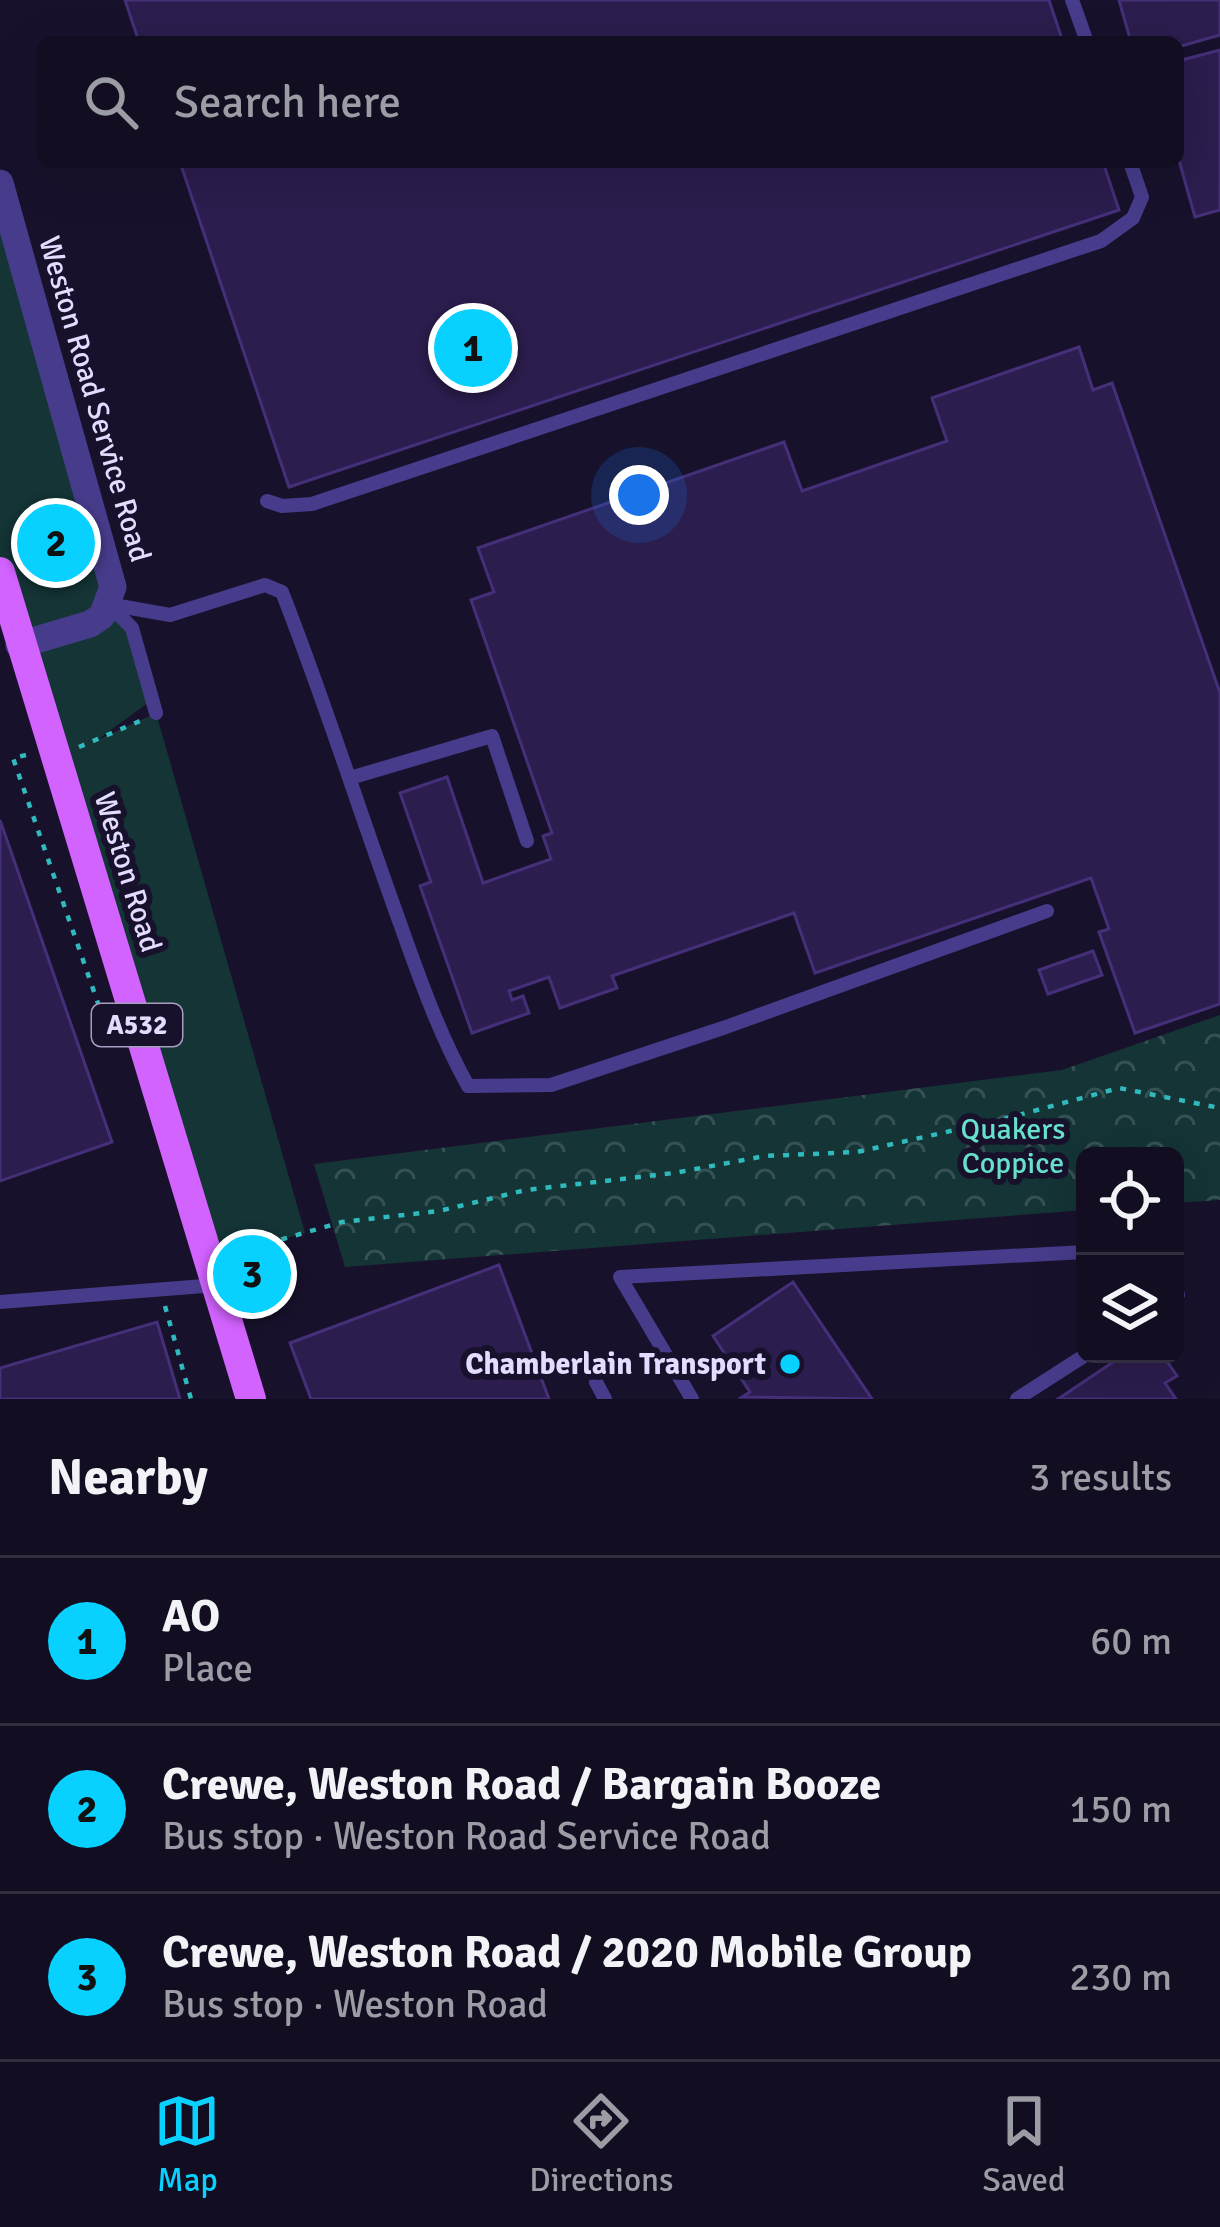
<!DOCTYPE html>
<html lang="en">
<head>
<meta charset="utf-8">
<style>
	body { margin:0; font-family:Signika,sans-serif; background:#1f1b2e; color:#f1f3f6 }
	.controls { position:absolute; right:36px; bottom:36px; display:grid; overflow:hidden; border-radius:18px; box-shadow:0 12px 48px #0002 }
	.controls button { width:108px; height:108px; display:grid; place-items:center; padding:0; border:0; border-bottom:3px solid #312d3f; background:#120d21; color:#f1f3f6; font:60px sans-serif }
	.you { position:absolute; left:639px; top:495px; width:42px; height:42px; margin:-30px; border:9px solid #fff; border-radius:50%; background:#1a73e8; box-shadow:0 0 0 18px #1a73e833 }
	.badge { display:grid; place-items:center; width:78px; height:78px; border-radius:50%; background:#08d0ff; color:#111; font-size:39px; font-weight:700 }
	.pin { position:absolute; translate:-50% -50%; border:6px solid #fff; box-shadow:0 3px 12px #0006 }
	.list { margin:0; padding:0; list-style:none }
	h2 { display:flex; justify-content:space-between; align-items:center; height:156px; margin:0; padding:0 48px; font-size:51px }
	h2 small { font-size:39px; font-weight:400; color:#9c9ca5 }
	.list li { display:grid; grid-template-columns:78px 1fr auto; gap:36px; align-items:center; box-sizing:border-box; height:168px; padding:0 48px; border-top:3px solid #312d3f }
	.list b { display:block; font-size:45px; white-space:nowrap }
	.list p { margin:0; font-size:39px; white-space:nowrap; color:#9c9ca5 }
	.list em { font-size:39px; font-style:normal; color:#9c9ca5 }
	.icon { flex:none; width:66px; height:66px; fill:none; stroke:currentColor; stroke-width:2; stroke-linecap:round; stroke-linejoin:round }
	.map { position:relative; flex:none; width:1220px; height:1399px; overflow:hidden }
	.search { position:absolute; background:#120d21; box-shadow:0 12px 48px #0002; left:36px; right:36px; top:36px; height:132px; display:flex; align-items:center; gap:30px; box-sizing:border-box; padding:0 42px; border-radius:18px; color:#9c9ca5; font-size:45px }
	.sheet { height:660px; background:#120d21 }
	nav { display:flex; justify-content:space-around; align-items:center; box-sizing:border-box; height:168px; border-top:3px solid #312d3f; background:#120d21; font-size:33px; color:#9c9ca5 }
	nav a { display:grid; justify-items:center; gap:6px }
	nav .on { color:#08d0ff }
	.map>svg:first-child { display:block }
</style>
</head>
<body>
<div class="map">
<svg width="1220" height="1399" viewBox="0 0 1220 1399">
	<defs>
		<pattern id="forest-crowns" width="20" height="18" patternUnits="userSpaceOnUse" patternTransform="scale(3)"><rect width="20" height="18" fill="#143436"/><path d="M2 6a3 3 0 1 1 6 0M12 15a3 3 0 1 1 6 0" fill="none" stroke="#365154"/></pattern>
	</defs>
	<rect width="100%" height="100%" fill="#18112c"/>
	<!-- forest -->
	<path fill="url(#forest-crowns)" d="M1220,1015V1200L1175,1203V1156H1085V1210L345,1267L314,1164L1062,1070Z"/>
	<!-- green -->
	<path fill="#143436" d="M0,180L113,587L152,700L97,740L156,713L305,1233L210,1260L0,573Z"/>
	<!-- building -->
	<path fill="#2b1d4d" stroke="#452f79" stroke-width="3" d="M125,0H1049L1063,42H139Z
		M1119,0H1220V35L1178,47V42H1131Z
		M1220,50V210L1195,217L1178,157V61Z
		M180,162H1103L1119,210L289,487Z
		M1079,347L1093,390L1112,383L1220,693V1004L1135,1033L1099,932L1109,929L1091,878L815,973L794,913L612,976L617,988L560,1008L549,977L509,991L512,1000L523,996L529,1013L472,1033L420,886L431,882L400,793L447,777L483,883L551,859L543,836L552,833L471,600L494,592L478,548L784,442L802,491L947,441L932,398Z
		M0,820L112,1142L0,1181Z
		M1093,951L1102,975L1048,994L1039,970Z
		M499,1265L549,1399H311L290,1343Z
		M793,1282L872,1399L742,1397L750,1392L713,1336Z
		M157,1322L180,1399H0V1368Z
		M1125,1354H1162L1177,1376L1165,1383L1176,1399H1058Z"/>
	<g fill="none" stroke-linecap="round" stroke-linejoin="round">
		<!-- path -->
		<path stroke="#31babe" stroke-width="4.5" stroke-dasharray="6 9" stroke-linecap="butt" d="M79,747L140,721
			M26,755L13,758L109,1035
			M238,1252L342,1222L439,1211L526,1190L674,1173L765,1156L857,1152L1000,1120L1119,1088L1220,1108
			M165,1306L191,1399"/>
		<!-- lane -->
		<path stroke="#473c8b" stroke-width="14" d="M1072,0L1087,42
			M267,501L282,506L312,504L1101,241L1133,218L1142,197L1130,162
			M108,604L170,615L265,585L282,592C324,699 358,807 397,915C418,974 438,1032 468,1086L551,1085L726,1027L1047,911
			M108,604L132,628L156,713
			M350,778L492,736L527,841
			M1175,1297L1178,1295
			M0,1302L217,1285
			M596,1382L605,1399
			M692,1399L620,1277L1085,1252
			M1017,1399L1087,1354"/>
		<!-- street -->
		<path stroke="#473c8b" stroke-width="27" d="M0,183L113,587L102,616L90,624L19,645"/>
		<!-- primary -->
		<path stroke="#d363ff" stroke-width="30" d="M0,572L251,1399"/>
	</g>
	<!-- markers -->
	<circle fill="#08d0ff" stroke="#18112c" stroke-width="4.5" cx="790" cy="1364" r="12"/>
	<g text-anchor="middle" stroke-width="12" stroke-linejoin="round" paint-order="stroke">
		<!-- shield labels -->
		<rect fill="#18112c" stroke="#a69fc0" stroke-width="3" x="92" y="1004" width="90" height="42" rx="9"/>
		<g font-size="27" font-weight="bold" fill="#e3dcff">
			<text x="137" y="1034">A532</text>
		</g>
		<!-- street labels -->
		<g font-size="30" fill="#e3dcff" stroke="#18112c">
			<text transform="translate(95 399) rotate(74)" y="10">Weston Road Service Road</text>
			<text transform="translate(128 872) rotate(73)" y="10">Weston Road</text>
		</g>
		<!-- park labels -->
		<g font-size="30" fill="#66e1ce" stroke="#18112c">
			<text x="1013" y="1139">Quakers<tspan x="1013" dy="34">Coppice</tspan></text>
		</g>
		<!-- poi labels -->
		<g font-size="30" font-weight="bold" fill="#e3dcff" stroke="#18112c" text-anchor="end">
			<text x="766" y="1374">Chamberlain Transport</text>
		</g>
	</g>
</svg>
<div class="controls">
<button><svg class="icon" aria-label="locate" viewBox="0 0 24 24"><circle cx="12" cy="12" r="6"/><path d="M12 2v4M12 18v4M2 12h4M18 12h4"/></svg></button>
<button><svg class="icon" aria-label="layers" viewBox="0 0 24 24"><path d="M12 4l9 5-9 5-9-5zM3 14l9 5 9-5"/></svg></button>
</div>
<div class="you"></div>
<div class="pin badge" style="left:473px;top:348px">1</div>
<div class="pin badge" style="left:56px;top:543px">2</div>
<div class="pin badge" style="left:252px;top:1274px">3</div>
<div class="search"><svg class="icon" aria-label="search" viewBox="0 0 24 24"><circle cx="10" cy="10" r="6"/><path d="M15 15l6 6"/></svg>Search here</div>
</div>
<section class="sheet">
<h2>Nearby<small>3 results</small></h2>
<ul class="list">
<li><span class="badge">1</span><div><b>AO</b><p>Place</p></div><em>60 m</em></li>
<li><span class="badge">2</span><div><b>Crewe, Weston Road / Bargain Booze</b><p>Bus stop · Weston Road Service Road</p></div><em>150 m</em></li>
<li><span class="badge">3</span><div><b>Crewe, Weston Road / 2020 Mobile Group</b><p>Bus stop · Weston Road</p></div><em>230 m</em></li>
</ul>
</section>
<nav>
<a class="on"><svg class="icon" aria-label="map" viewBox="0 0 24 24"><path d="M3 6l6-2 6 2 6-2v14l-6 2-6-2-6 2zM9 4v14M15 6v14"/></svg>Map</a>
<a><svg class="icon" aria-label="directions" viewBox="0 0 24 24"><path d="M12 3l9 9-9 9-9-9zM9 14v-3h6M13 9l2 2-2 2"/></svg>Directions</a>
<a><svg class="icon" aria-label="saved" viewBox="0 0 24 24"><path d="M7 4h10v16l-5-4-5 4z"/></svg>Saved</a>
</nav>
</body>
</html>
